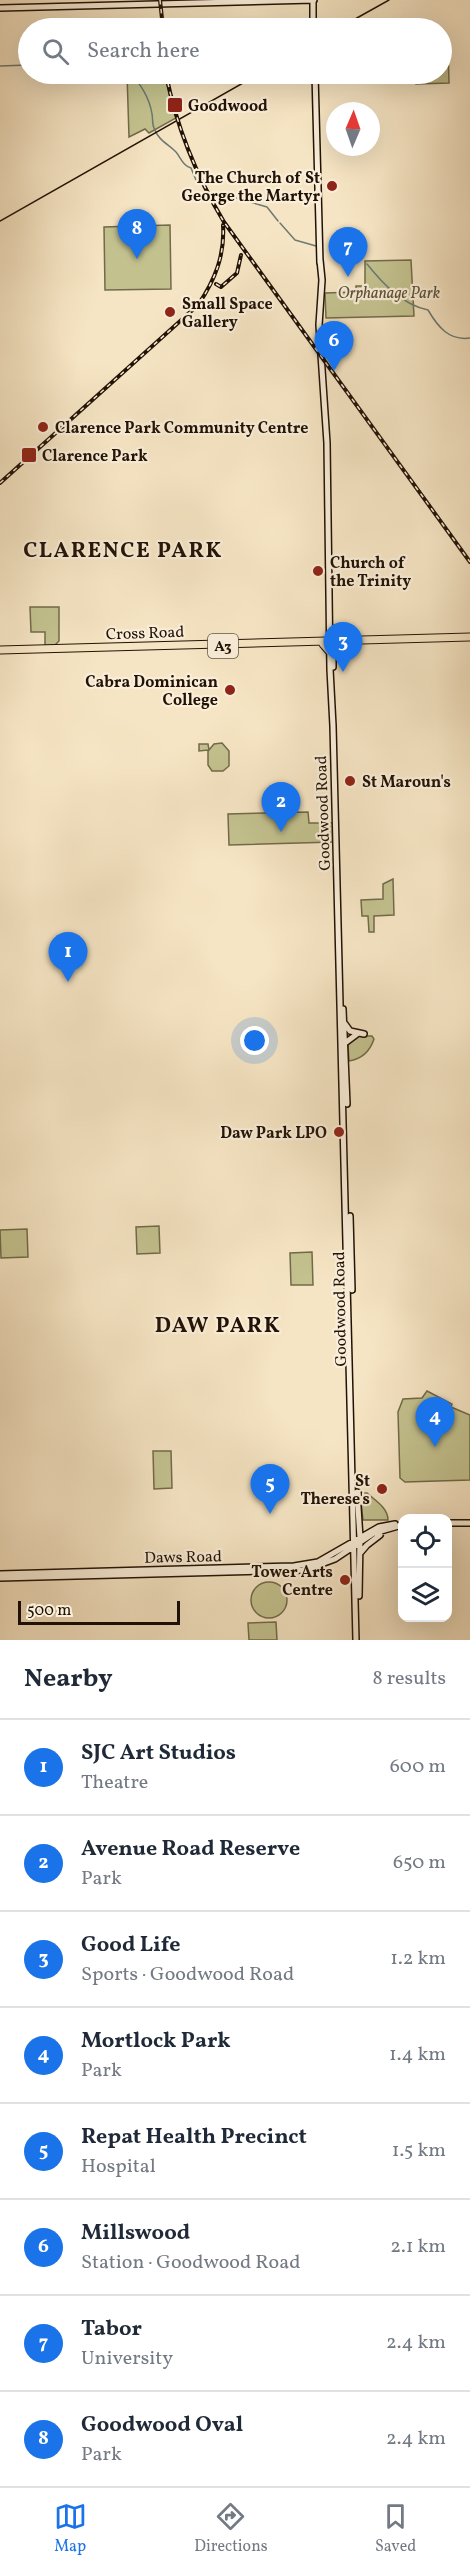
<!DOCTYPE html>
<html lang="en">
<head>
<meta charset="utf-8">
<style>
	body { margin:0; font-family:Vollkorn,serif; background:#f2f2f3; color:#1f2937 }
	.controls { position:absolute; right:18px; bottom:18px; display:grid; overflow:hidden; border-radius:12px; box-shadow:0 6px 24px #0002 }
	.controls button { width:54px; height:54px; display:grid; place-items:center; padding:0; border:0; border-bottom:2px solid #e0e1e3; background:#fff; color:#1f2937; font:30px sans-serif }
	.compass { position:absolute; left:326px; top:102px; width:54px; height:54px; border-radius:50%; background:#fff; box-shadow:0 6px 24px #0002; rotate:2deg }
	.scale { position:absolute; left:18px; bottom:15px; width:162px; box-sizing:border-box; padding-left:6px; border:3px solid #221205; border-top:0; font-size:16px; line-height:21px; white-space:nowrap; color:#221205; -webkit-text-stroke:4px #f9eed9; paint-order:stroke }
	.you { position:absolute; left:255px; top:1041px; width:21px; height:21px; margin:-15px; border:4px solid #fff; border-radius:50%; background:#1a73e8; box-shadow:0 0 0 9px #1a73e833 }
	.badge { display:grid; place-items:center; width:39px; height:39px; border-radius:50%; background:#1a73e8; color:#fff; font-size:20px; font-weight:700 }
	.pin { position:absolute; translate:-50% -50px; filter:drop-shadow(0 2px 3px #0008) }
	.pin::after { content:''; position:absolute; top:32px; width:21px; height:18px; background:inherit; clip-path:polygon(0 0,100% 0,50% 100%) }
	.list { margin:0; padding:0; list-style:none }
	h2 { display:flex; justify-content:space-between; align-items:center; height:78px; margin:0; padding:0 24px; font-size:26px }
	h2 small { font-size:20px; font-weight:400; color:#747a83 }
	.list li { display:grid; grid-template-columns:39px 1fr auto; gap:18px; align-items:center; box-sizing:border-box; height:96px; padding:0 24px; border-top:2px solid #e0e1e3 }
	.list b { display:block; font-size:22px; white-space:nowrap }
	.list p { margin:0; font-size:20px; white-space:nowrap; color:#747a83 }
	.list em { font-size:20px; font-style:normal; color:#747a83 }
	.icon { flex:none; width:33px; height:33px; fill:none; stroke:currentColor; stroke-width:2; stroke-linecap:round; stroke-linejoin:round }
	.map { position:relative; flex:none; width:470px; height:1640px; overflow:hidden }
	.search { position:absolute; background:#fff; box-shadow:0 6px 24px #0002; left:18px; right:18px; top:18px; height:66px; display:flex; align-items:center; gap:15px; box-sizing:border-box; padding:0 21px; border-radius:33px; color:#747a83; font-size:22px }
	.sheet { height:846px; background:#fff }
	nav { display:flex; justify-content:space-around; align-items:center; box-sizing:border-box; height:84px; border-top:2px solid #e0e1e3; background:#fff; font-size:16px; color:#747a83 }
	nav a { display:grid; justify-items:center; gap:3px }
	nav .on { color:#1a73e8 }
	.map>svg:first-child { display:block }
</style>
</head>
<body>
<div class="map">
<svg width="470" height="1640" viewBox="0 0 470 1640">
	<rect width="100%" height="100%" fill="#f6e5c4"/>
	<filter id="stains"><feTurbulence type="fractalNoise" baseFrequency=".00333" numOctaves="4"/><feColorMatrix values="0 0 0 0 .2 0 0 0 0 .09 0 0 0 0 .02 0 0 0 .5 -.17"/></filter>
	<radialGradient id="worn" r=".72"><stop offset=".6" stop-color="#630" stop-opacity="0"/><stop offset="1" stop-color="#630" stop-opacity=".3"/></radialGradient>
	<!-- green -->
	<path fill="#c3c28f" stroke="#726a4a" stroke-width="1.5" d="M442,42L448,44L449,83L416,84V74H442Z
		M127,74H164L176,118L149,133L145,129L129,137Z
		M170,225L171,289L105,290L104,227Z
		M411,260L414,316L326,318L325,293L356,292V286H365V261Z
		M30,607H59V641L54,646H45V632H31Z
		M222,743L229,751V766L223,771H212L208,765V750L199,751V744H208L209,750L214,744Z
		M308,812L309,823H333L334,842L229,845L228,814Z
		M393,879L394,915L374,916V932H369L368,916H362L361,900L383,899V884Z
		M356,1036H372L374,1039C370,1051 362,1059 349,1061L348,1044Z
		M159,1226L160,1253L137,1254L136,1227Z
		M27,1229L28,1257L1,1258L0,1230Z
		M312,1252L313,1285H291L290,1253Z
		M427,1391L452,1404L451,1407L470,1415V1480L405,1482L400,1478L398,1412L403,1399L422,1398Z
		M153,1451H171L172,1488L154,1489Z
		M360,1493H367C376,1501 388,1508 388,1520H363Z
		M251 1600a18 18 0 1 1 36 0a18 18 0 1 1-36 0Z
		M276,1622L277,1640H249L248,1623Z"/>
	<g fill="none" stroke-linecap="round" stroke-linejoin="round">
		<!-- stream -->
		<path stroke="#6c7972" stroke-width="1.5" d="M0,66L28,65
			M130,74C141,83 150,100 152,114C153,119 152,124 154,128C158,140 168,144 176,152C181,158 183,166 191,168L196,180
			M219,193L267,207L278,221
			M280,223L295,240L316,246
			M367,264C383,284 403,305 428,310C438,327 449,341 470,338"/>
		<!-- secondary casing -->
		<g stroke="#221205" stroke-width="8">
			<path id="secondary" d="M0,8L314,0
				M313,28V0
				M315,74L320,263
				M320,260L322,280L319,325L327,443L330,669L333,726L356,1640
				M333,637V667
				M343,1009L347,1104
				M345,1024L350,1031L364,1034
				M345,1043L357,1034
				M350,1216L352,1290
				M357,1492L360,1538L359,1596
				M448,1523H470
				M361,1552L367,1545L380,1535
				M0,1574L294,1566L318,1562L379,1527L395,1524
				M0,1578L305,1570L335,1559L374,1533L402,1525"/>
		</g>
		<!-- trunk casing -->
		<g stroke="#221205" stroke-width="9">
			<path id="trunk" d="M332,629L339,640
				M323,644L329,651
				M0,650L470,637"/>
		</g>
		<!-- secondary -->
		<use href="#secondary" stroke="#f9eed9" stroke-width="5"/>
		<!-- trunk -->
		<use href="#trunk" stroke="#f6e5c4" stroke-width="7"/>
		<!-- tram -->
		<path stroke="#221205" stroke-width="1.5" d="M339,28L389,0
			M0,221L259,74"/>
		<!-- rail casing -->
		<g stroke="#221205" stroke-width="4">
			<path id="rail" d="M160,0L163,28
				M166,74C176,125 197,177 224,222L470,562
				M216,284L221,287L237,273L241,255
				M0,483L198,305C215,280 225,255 223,225"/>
		</g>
		<!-- rail -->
		<use href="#rail" stroke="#f9eed9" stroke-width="1.5" stroke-dasharray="4.5" stroke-linecap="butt"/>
	</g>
	<!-- markers -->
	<g fill="#8f2418" stroke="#f9eed9" stroke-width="2">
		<rect x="167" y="97" width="16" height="16" rx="3"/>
		<circle cx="332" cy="186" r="6"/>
		<circle cx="170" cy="312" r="6"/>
		<circle cx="43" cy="427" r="6"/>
		<rect x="21" y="447" width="16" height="16" rx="3"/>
		<circle cx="318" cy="571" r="6"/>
		<circle cx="230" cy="690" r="6"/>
		<circle cx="350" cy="781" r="6"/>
		<circle cx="339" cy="1132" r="6"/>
		<circle cx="382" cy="1489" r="6"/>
		<circle cx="345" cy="1580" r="6"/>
	</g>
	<g text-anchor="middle" stroke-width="4.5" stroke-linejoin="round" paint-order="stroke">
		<!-- shield labels -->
		<rect fill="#f9eed9" stroke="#625445" stroke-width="1.5" x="208" y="634" width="30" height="24" rx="4.5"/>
		<g font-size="15" font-weight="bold" fill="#221205">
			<text x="223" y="651">A3</text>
		</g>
		<!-- poi labels -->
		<g font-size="16" font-weight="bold" fill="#221205" stroke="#f9eed9" text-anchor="start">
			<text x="188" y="111">Goodwood</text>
			<text x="320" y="183" text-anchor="end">The Church of St<tspan x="320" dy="18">George the Martyr</tspan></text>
			<text x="182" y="309">Small Space<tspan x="182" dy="18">Gallery</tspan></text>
			<text x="55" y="433">Clarence Park Community Centre</text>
			<text x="42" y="461">Clarence Park</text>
			<text x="330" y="568">Church of<tspan x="330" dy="18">the Trinity</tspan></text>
			<text x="218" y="687" text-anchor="end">Cabra Dominican<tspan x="218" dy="18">College</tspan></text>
			<text x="362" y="787">St Maroun's</text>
			<text x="327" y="1138" text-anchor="end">Daw Park LPO</text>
			<text x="370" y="1486" text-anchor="end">St<tspan x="370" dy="18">Therese's</tspan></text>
			<text x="333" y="1577" text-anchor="end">Tower Arts<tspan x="333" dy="18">Centre</tspan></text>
		</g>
		<!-- park labels -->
		<g font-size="16" font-style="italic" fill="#5a5035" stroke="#f9eed9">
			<text x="389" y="298">Orphanage Park</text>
		</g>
		<!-- street labels -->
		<g font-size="16" fill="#221205" stroke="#f9eed9">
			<text transform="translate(145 632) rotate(-2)" y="6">Cross Road</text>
			<text transform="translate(322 813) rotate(-92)" y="6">Goodwood Road</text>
			<text transform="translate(339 1309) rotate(-91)" y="6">Goodwood Road</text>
			<text transform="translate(183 1556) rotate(-1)" y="6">Daws Road</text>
		</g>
		<!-- district labels -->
		<g font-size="22" font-weight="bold" letter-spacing="1.5" fill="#221205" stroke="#f9eed9">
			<text x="123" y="557">CLARENCE PARK</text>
			<text x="218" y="1332">DAW PARK</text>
		</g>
	</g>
	<rect width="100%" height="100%" filter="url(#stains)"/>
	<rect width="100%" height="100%" fill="url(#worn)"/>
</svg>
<div class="controls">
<button><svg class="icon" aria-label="locate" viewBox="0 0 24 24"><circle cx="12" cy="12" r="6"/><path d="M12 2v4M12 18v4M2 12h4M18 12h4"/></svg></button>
<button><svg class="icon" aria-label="layers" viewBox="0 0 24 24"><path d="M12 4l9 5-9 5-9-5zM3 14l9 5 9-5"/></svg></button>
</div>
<svg class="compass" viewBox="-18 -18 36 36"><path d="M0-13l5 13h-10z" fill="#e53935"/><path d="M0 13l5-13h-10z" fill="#747a83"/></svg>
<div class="scale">500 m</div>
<div class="you"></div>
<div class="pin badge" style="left:68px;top:982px">1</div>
<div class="pin badge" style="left:281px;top:832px">2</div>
<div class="pin badge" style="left:343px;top:672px">3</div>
<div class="pin badge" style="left:435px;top:1447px">4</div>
<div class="pin badge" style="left:270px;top:1514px">5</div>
<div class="pin badge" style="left:334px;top:371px">6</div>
<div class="pin badge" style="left:348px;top:277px">7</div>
<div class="pin badge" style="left:137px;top:259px">8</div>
<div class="search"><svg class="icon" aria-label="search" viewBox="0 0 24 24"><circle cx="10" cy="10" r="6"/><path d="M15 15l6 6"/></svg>Search here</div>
</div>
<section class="sheet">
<h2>Nearby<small>8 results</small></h2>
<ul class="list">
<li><span class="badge">1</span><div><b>SJC Art Studios</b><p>Theatre</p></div><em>600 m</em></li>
<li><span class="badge">2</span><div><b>Avenue Road Reserve</b><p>Park</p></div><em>650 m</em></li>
<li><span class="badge">3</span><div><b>Good Life</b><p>Sports · Goodwood Road</p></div><em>1.2 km</em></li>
<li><span class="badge">4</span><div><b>Mortlock Park</b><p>Park</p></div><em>1.4 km</em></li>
<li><span class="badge">5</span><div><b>Repat Health Precinct</b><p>Hospital</p></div><em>1.5 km</em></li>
<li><span class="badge">6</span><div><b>Millswood</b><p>Station · Goodwood Road</p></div><em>2.1 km</em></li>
<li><span class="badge">7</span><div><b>Tabor</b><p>University</p></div><em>2.4 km</em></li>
<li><span class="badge">8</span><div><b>Goodwood Oval</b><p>Park</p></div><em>2.4 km</em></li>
</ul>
</section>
<nav>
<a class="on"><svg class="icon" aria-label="map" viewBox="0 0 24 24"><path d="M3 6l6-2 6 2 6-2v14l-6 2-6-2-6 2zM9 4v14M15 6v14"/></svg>Map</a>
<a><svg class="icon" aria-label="directions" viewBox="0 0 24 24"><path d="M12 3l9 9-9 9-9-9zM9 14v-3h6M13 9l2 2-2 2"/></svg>Directions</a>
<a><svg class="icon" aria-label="saved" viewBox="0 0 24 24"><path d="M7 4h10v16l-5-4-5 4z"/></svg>Saved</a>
</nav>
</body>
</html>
